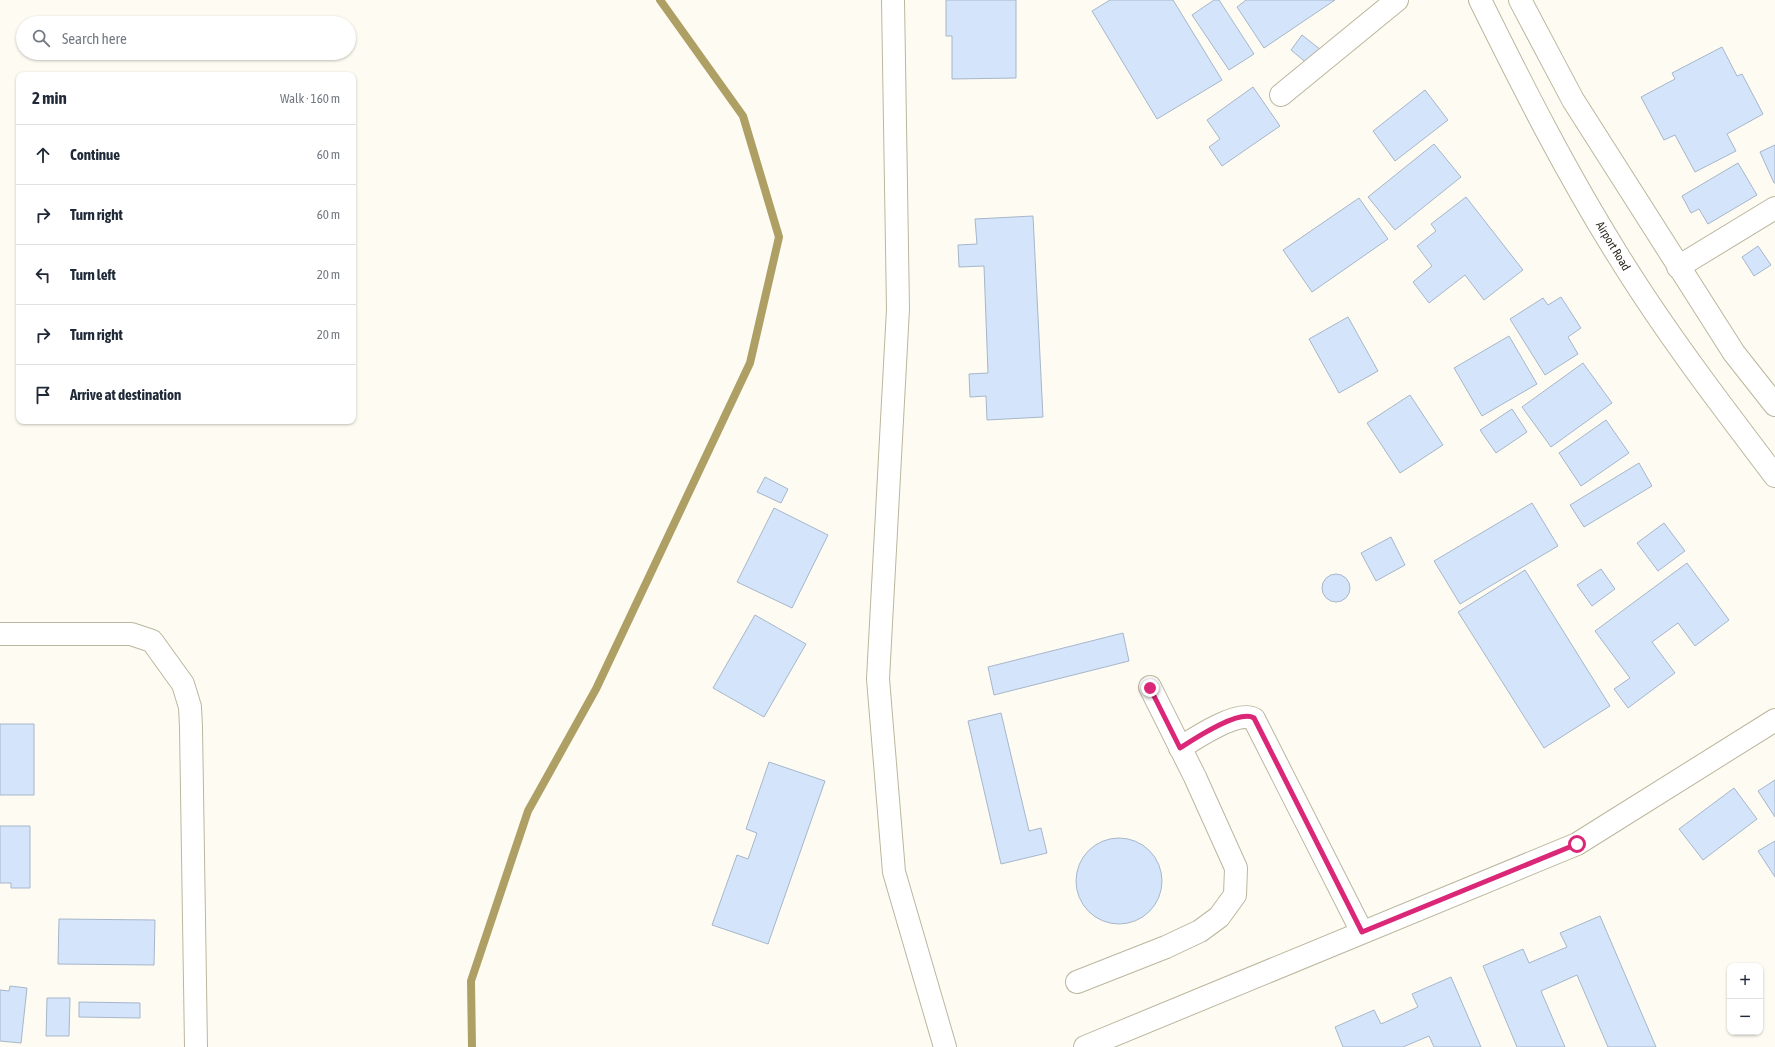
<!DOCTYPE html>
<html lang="en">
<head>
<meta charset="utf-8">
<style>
	body { margin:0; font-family:"Asap Condensed",sans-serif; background:#f2f2f3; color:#1f2937 }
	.controls { position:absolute; right:12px; bottom:12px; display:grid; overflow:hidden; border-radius:8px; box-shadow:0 1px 3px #0004 }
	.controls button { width:36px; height:36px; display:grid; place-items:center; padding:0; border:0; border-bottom:1px solid #e0e1e3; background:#fff; color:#1f2937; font:20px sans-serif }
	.stop { position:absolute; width:12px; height:12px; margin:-9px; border:3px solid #db2777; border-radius:50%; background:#fff }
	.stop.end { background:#db2777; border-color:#fff; box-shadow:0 1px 4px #0008 }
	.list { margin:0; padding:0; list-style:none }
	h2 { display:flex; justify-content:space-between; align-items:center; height:52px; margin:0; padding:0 16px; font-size:17px }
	h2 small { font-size:13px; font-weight:400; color:#747a83 }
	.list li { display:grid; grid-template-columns:26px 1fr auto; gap:12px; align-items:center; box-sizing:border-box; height:60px; padding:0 16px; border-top:1px solid #e0e1e3 }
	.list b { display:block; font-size:15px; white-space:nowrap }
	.list em { font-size:13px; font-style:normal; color:#747a83 }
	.icon { flex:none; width:22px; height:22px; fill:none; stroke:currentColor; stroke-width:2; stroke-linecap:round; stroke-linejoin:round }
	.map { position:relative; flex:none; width:1775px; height:1047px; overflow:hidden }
	.search { position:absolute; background:#fff; box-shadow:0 1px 3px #0004; left:16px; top:16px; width:340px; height:44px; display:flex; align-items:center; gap:10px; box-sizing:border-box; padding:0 14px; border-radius:22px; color:#747a83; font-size:15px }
	.panel { position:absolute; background:#fff; box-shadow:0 1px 3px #0004; left:16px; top:72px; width:340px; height:352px; border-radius:8px }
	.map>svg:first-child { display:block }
</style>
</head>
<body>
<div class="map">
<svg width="1775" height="1047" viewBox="0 0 1775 1047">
	<rect width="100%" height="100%" fill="#fefcf2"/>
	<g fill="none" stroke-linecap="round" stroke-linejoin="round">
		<!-- stream -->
		<path stroke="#aea065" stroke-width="8" d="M472,1047L471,981L528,811L596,689L750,363L779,237L743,116L660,0"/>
	</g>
	<!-- building -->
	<path fill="#d4e4fa" stroke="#a6b6ca" d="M946,0H1016V78L952,79V36H946Z
		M1110,0H1173L1222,80L1157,119L1092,11Z
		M1214,0H1219L1254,54L1229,70L1192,15Z
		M1246,0H1335L1264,48L1237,7Z
		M1302,35L1321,50L1309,65L1291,50Z
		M1722,47L1737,76L1742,74L1763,114L1727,134L1736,151L1695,172L1675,135L1664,140L1641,97L1675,79L1672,73Z
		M1253,87L1280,126L1222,166L1209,147L1220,139L1207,120Z
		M1425,90L1448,120L1395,161L1373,131Z
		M1434,144L1461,177L1395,230L1368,197Z
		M1775,145V183H1774L1760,152Z
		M1738,163L1757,195L1708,224L1699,209L1691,213L1682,196Z
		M1466,197L1523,270L1484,300L1465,275L1429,303L1413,282L1432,266L1417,246L1436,231L1431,224Z
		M1359,198L1388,239L1312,292L1283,250Z
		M1033,216L1043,417L987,420L986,396L970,397L969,374L988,373L984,266L959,267L958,245L977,244L975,219Z
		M1758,246L1771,265L1754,276L1742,257Z
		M1561,297L1581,328L1568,337L1578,354L1545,375L1510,319L1543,298L1548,305Z
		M1348,317L1378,371L1339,393L1309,339Z
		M1509,336L1537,384L1482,416L1454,368Z
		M1583,363L1612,403L1551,447L1522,407Z
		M1410,395L1443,445L1400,473L1367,423Z
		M1512,409L1527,432L1496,453L1480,430Z
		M1606,420L1629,453L1581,486L1559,453Z
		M1639,463L1652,486L1584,527L1570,505Z
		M765,477L788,489L781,503L757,492Z
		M1532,503L1558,546L1460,604L1434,561Z
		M774,508L828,535L792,608L737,582Z
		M1664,523L1685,551L1658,571L1637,543Z
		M1391,537L1405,565L1376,581L1361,553Z
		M1687,563L1729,620L1695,646L1678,623L1652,642L1675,673L1628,708L1614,689L1630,678L1595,631Z
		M1601,569L1615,589L1592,606L1577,585Z
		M1525,570L1610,706L1544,748L1458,612Z
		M1322 588a14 14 0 1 1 28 0a14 14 0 1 1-28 0Z
		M755,615L806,644L764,717L713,688Z
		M1123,633L1129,661L994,695L988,667Z
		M1001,713L1029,831L1041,828L1047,853L1001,864L968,721Z
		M0,724H34V795H0Z
		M769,762L825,781L768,944L712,925L737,855L748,859L757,833L746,829Z
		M1775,780V817L1758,791Z
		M1734,788L1757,819L1703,860L1679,829Z
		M0,826H30V888H11V883H0Z
		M1076 881a43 43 0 1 1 86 0a43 43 0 1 1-86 0Z
		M1775,841V877L1758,851Z
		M1600,916L1656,1047H1608L1577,975L1541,991L1565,1047H1517L1483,966L1523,949L1529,963L1567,947L1560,933Z
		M59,919L155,920L154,965L58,964Z
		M1451,977L1481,1047H1434L1429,1036L1403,1047H1343L1335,1027L1374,1010L1381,1024L1418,1007L1412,994Z
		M10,986L27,988L21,1043L0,1041V990L9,991Z
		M47,998H70L69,1036H46Z
		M79,1002L140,1003V1018L79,1017Z"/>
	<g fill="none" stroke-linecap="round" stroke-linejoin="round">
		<!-- minor casing -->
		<g stroke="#bbb69e" stroke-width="24">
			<path id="minor" d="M893,0L898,309L878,679L894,872L945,1047
				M1281,95L1397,0
				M1678,267L1775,208
				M0,634H131L152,641L183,684L190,707L191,727L196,1047
				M1180,748C1194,739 1239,709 1254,719L1362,932
				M1077,982L1166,947L1200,931L1219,917L1235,895L1236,868L1195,777L1150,687
				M1085,1047L1577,844L1775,720"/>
		</g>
		<!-- major casing -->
		<g stroke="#bbb69e" stroke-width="24">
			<path id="major" d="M1480,0C1523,87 1567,174 1619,257C1666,333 1721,405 1775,476
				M1520,0L1573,100L1734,353L1775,405"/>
		</g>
		<!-- minor -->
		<use href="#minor" stroke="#fff" stroke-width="22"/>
		<!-- major -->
		<use href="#major" stroke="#fff" stroke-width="22"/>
	</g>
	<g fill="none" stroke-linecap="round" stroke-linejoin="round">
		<!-- route -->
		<path stroke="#db2777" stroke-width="5" d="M1150,688L1180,748C1194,739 1239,709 1254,718L1362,932L1577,844"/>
	</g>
	<g text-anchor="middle" stroke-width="3.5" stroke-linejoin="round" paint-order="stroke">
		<!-- street labels -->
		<g font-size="12" fill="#2d2a21" stroke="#fff">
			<text transform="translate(1613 246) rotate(59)" y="4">Airport Road</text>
		</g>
	</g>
</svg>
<div class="controls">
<button>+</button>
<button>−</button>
</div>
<div class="stop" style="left:1577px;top:844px"></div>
<div class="stop end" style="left:1150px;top:688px"></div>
<div class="search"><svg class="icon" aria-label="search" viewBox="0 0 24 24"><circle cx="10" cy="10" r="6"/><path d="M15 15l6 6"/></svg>Search here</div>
<section class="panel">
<h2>2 min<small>Walk · 160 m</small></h2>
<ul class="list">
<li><svg class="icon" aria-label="ahead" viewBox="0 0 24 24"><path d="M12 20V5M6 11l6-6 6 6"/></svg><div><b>Continue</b></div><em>60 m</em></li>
<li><svg class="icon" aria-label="right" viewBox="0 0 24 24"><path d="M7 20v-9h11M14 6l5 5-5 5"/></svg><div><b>Turn right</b></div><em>60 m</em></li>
<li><svg class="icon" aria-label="left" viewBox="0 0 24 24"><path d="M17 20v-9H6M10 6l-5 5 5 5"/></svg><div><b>Turn left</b></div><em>20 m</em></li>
<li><svg class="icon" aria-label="right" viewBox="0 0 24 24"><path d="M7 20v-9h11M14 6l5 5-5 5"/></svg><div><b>Turn right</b></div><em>20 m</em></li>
<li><svg class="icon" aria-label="arrive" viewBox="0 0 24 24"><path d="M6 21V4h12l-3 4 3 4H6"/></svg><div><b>Arrive at destination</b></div></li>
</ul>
</section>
</div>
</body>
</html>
